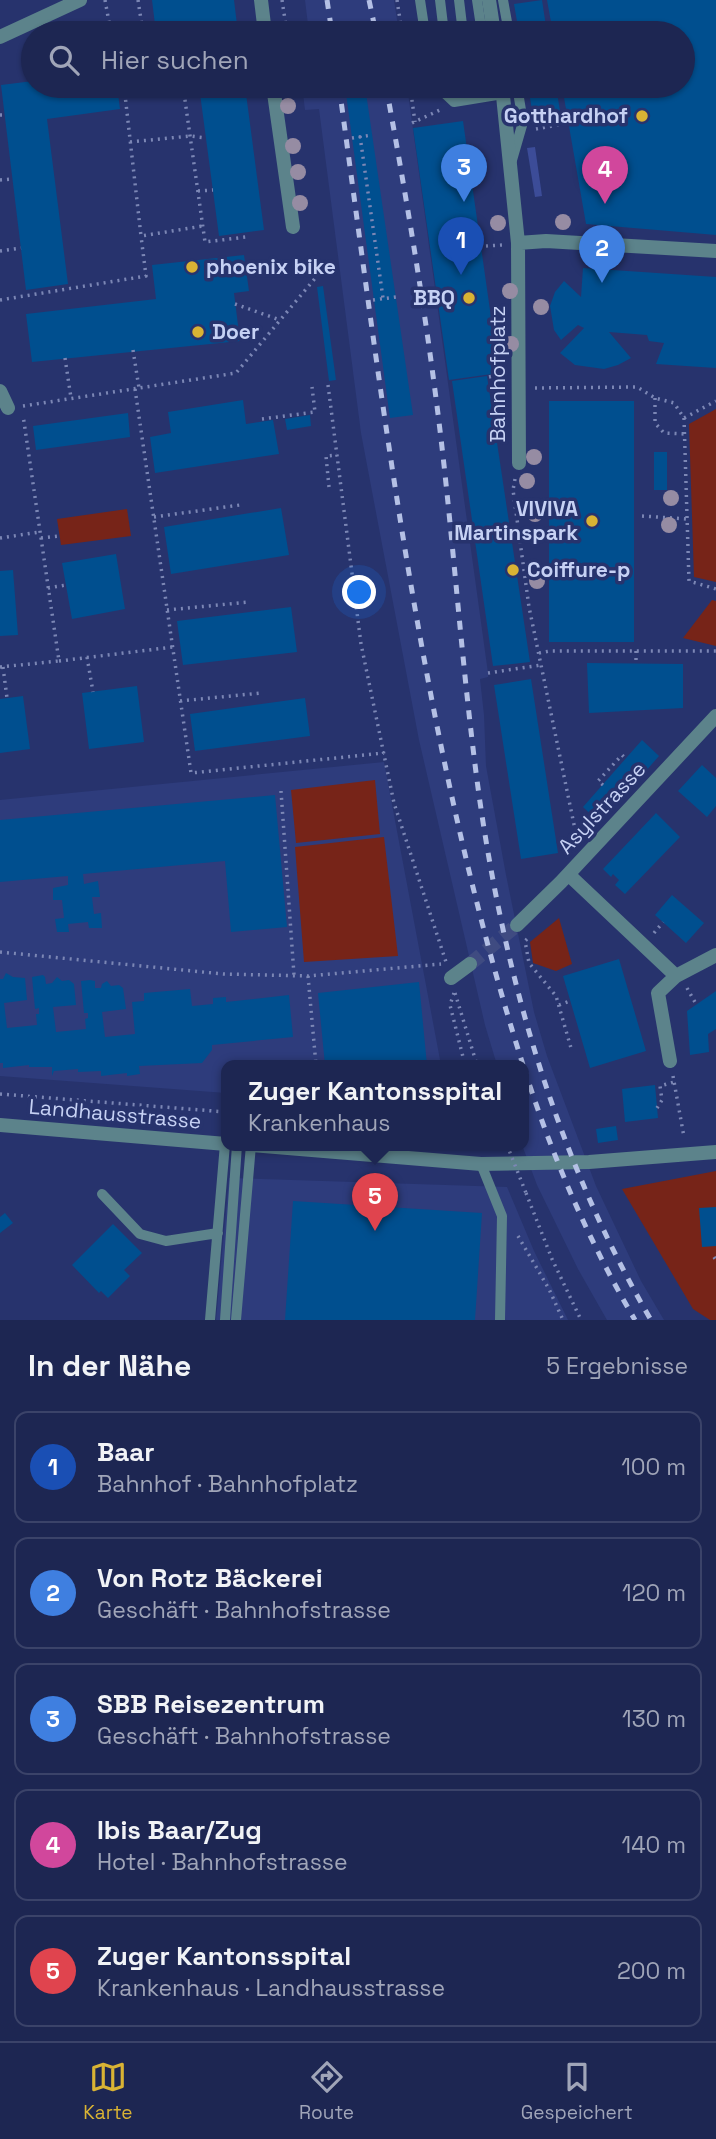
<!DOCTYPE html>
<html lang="de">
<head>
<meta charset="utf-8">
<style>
	body { margin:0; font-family:"Space Grotesk",sans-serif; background:#2a325c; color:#f1f3f6 }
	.you { position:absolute; left:360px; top:593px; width:24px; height:24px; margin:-18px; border:5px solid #fff; border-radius:50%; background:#1a73e8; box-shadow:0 0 0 10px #1a73e833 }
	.badge { display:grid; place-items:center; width:46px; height:46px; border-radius:50%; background:#d9b334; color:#fff; font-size:23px; font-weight:700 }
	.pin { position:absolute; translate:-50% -58px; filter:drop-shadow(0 2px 4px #0008) }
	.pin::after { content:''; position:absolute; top:37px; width:24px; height:21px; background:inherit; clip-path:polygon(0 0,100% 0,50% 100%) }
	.popup { position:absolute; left:221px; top:1060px; width:308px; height:91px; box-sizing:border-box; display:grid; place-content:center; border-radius:14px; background:#1d2652; filter:drop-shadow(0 2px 5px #0005); font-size:23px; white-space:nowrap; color:#a0a5b8 }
	.popup b { font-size:26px; color:#f1f3f6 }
	.popup::after { content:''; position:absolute; left:50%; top:100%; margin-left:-14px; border:14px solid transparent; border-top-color:#1d2652 }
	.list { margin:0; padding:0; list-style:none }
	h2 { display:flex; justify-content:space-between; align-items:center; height:91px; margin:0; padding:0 28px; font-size:30px }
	h2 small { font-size:23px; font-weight:400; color:#a0a5b8 }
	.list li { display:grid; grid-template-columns:46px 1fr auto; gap:21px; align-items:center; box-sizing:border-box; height:112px; margin:0 14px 14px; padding:0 14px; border:2px solid #3b4369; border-radius:14px }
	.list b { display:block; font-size:26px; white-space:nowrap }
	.list p { margin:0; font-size:23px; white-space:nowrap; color:#a0a5b8 }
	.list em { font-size:23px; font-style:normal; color:#a0a5b8 }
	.icon { flex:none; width:38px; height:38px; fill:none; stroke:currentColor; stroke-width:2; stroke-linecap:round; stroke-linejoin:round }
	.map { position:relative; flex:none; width:716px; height:1320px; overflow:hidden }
	.search { position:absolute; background:#1d2652; box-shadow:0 2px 5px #0004; left:21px; right:21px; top:21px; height:77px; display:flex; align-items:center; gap:18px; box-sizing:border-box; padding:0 24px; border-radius:38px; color:#a0a5b8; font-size:26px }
	.sheet { height:721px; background:#1d2652 }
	nav { display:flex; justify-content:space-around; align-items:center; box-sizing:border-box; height:98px; border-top:2px solid #3b4369; background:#1d2652; font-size:19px; color:#a0a5b8 }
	nav a { display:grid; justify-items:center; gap:4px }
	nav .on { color:#d9b334 }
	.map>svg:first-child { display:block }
</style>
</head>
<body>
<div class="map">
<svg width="716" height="1320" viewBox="0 0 716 1320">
	<rect width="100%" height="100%" fill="#27336d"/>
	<!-- built -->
	<path fill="#2e3c7c" d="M305,0H394L399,33H309Z
		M302,86H407L488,673V677L480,679L484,715L486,766L506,875L534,1012L547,1056L596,1186L641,1281L664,1320H607L578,1269L537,1185L522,1145H524V1065H497L485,1025L419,740L361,433L319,109L305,110Z
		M384,762L441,1065H226V1093L0,1076V800Z
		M229,1178L507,1187L534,1251L568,1320H216Z"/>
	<!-- green -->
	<path fill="#772418" d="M716,409V582L694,577L689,424Z
		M127,509L131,536L61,545L57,519Z
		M712,600L716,601V646L683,638Z
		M375,780L380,834L296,843L291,790Z
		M384,837L398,956L304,962L295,847Z
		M559,918L572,964L556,971L533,963L530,942Z
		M716,1171V1320H710L693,1309L622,1189Z"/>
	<!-- water -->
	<path fill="#3c4c98" d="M535,147L542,196L535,197L527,148Z"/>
	<!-- building -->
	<path fill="#004f8f" d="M152,0H234L238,33H156Z
		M542,0L547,33H519L514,4Z
		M547,0H716V235L586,224L562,86H683V33H553Z
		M33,81V86H117L120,109L47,119L68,284L26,290L1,85Z
		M199,86H245L264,230L219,236Z
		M345,86H365L413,415L390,418Z
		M528,86H556L560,111L533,116Z
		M463,121L499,373L449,380L413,128Z
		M244,255L249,291L234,293L240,341L32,362L26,314L156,299L152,265Z
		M321,263L322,276L315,277L314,264Z
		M583,268L716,277V368L656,364L664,343L649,341L647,335L609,332L631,358L618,365L604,369L575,365L560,353L584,328L578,325L561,340L554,330L550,306L555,292L564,281L581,297Z
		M323,286L336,380L329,381L317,287Z
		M487,376L530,662L493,666L452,381Z
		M243,400L246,424L273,420L279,454L155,473L150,437L171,433L168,412Z
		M549,401H634V642H549Z
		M128,413L130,437L36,450L33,426Z
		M310,415L311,426L287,430L285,419Z
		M654,452H667V490H654Z
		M281,508L289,555L171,574L164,527Z
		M116,554L125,609L72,619L62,563Z
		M13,570L18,635L0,636V571Z
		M291,607L297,652L183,665L177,621Z
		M587,663L683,664V708L589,713Z
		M531,679L558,853L521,859L494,685Z
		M137,686L144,742L89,749L82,693Z
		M23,696L30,749L0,753V699Z
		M305,698L310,736L195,751L190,714Z
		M642,740L659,756L600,823L583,807Z
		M702,765L716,778V806L707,817L678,791Z
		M275,795L287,927L231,932L225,861L83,874L84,884L98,881L100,897H92L94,914L101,913L102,928H89L88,922L68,924L69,932H57L55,919L64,918L62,900H53V888L68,885V876L0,882V820Z
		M656,813L680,837L625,894L615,885L619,880L613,874L611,877L603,869Z
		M672,895L704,923L686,943L655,915Z
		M619,959L646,1051L590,1068L563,976Z
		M6,973L13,977L25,978L27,1000L4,1003L7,1028L37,1025L36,1014H39V1008L35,1009L32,977L43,975L45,977L46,984L52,983L57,977L62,981L69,980L74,984L76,1005L53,1007L56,1032L86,1029L85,1019L88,1018V1013H84L81,981L90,980L95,981V988H101L102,984L107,981L111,986L119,985L123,988L126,1009L102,1012L105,1037L135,1034L132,1002L144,1001V993L190,989L192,1006L213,1004V998L226,997V1002L289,995L293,1037L212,1045V1050L202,1063L139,1066L140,1074L127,1076V1073L101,1076V1071L78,1072V1069L54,1071L52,1076V1067H29V1065L3,1068V1063H0V979H3Z
		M419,982L427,1065H325L318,993Z
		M716,991V1029L708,1034L709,1052L690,1055L687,1011Z
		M655,1085L658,1118L625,1122L622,1089Z
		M616,1126L618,1140L598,1143L596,1129Z
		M293,1201L482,1213L475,1320H285Z
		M716,1207V1246L702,1247L699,1208Z
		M5,1213L13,1223L0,1233V1217Z
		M113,1224L142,1253L124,1270L130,1276L108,1298L101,1291L99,1293L72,1265Z"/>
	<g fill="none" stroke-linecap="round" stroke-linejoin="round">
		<!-- street-tunnel -->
		<path stroke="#3f4b81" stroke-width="14" stroke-dasharray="14 7" stroke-linecap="butt" d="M470,964L517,925"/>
		<!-- path -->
		<path stroke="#7c87b5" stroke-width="3.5" stroke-dasharray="2 5" stroke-linecap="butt" d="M105,0L111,33
			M138,0L143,33
			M282,0L287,33
			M397,0L402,33
			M68,23L70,33
			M124,86L141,236L203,226
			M183,86L205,242L246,237
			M410,86L415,122
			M0,115H5
			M412,123L442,109
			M536,129L568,123
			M360,136L383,298
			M352,138L372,135
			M130,142L190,136L206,138
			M0,180L13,179
			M198,191L213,190
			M486,246L502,245
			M0,251L21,248
			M0,300L146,276L141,236
			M373,300L396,297
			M235,304L280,320
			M133,350L139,388
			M65,358L71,398
			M489,377L503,374
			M328,385L361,644L394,803L446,962
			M535,388L637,387L655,398L674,403L684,418L716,401
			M135,389L191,773L384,753
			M655,398V423L664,433L685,434
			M23,406L236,373L322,270
			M684,418L689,581L716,589
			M262,419L315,412L312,387
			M515,479L513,490L529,607L577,839
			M329,487L326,456L337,455
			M642,516L687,519
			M154,517L240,505
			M0,538L40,532
			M41,538L59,536
			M48,588L66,585
			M167,610L249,602
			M636,651V664
			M539,653L550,651H716
			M87,657L93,692
			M59,661L173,647
			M0,667L59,661L23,415
			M3,667L7,698
			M488,673L541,665
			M180,701L261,693
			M603,785L598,781L622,755L625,758
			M281,791L294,975
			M654,933L663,922
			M527,939L525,941L529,963L556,996L571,1048
			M0,952L223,974L308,976L441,964
			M308,976L316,1065
			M687,988L696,1004
			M454,993L450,1005L465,1065
			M455,993L477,1065
			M559,1005L570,1001
			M673,1076L684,1137
			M0,1094L226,1112
			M657,1108L662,1100L660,1086L674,1082
			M526,1193L552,1259L581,1320
			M518,1236L549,1289L563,1320
			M714,1257L716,1260"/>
		<!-- lane -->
		<path stroke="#5c838b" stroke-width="10" d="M420,0L425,33
			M440,0L444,33
			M459,0L463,33
			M477,0L482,33
			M503,0L509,33
			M437,86L454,102
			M454,102L509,93
			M512,160L523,122L517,86
			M481,1164L502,1216L500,1320
			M102,1194L140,1234L166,1241L218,1233
			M210,1320L225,1144
			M225,1320L237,1145
			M236,1320L251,1145"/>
		<!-- street -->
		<path stroke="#5c838b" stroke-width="14" d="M261,0L265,33
			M489,0L494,33
			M0,37L80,0
			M273,86L293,227
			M502,86L518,243L519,463
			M518,243L546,241L716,251
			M0,391L8,408
			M569,875L676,976L716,955
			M517,925L561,882L716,716
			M451,978L470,964
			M670,1061L658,993L676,976
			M0,1125L226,1144
			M250,1145L481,1164L589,1162L716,1152"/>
		<!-- rail -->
		<path stroke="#b4c0e5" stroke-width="5" stroke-dasharray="9 9" stroke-linecap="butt" d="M327,0L332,33
			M369,0L376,33
			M339,86C384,414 422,747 523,1065
			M386,86C409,212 430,338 444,465C456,575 464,685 479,795C505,979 557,1159 651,1320
			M524,1068C552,1156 588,1240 635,1320"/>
		<!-- path-bridge -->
		<path stroke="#7c87b5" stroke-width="3.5" stroke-dasharray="2 5" stroke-linecap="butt" d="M507,1145L526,1193"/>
	</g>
	<!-- trees -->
	<g fill="#968ca3">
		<circle cx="288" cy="106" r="8"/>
		<circle cx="293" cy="146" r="8"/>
		<circle cx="298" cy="172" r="8"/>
		<circle cx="300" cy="203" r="8"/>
		<circle cx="563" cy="222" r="8"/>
		<circle cx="498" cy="223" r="8"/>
		<circle cx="510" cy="291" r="8"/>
		<circle cx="541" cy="307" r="8"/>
		<circle cx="511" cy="344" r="8"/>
		<circle cx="534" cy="457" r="8"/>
		<circle cx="527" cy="481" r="8"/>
		<circle cx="671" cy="498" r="8"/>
		<circle cx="535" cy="514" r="8"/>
		<circle cx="669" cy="525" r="8"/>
		<circle cx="535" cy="536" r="8"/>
		<circle cx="537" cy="581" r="8"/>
	</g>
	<!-- markers -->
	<g fill="#d9b334" stroke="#27336d" stroke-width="2.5">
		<circle cx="642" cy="116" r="7"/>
		<circle cx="192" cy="267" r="7"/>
		<circle cx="469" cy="298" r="7"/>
		<circle cx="198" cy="332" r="7"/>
		<circle cx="592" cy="521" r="7"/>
		<circle cx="513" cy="570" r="7"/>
	</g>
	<g text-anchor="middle" stroke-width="7" stroke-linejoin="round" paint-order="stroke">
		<!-- poi labels -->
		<g font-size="21" font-weight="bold" fill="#c6d1f4" stroke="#27336d" text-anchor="end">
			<text x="628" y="123">Gotthardhof</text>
			<text x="206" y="274" text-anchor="start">phoenix bike</text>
			<text x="455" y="305">BBQ</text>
			<text x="212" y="339" text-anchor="start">Doer</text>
			<text x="578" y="516">VIVIVA<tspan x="578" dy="24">Martinspark</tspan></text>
			<text x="527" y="577" text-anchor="start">Coiffure-p</text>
		</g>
		<!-- street labels -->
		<g font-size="21" fill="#c6d1f4" stroke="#27336d">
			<text transform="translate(498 374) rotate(-90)" y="7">Bahnhofplatz</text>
			<text transform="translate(602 808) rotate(-47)" y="7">Asylstrasse</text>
			<text transform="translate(115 1114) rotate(5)" y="7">Landhausstrasse</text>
		</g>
	</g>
</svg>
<div class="you"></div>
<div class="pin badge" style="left:461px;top:275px;background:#1a4fb4">1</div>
<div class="pin badge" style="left:602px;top:283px;background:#3f7fe0">2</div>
<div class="pin badge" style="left:464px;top:202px;background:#3f7fe0">3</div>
<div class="pin badge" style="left:605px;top:204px;background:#d1479c">4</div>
<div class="pin badge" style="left:375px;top:1231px;background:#e0444e">5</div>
<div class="popup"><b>Zuger Kantonsspital</b>Krankenhaus</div>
<div class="search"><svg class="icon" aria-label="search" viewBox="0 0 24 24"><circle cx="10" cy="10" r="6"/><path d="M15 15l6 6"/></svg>Hier suchen</div>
</div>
<section class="sheet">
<h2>In der Nähe<small>5 Ergebnisse</small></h2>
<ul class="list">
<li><span class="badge" style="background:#1a4fb4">1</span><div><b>Baar</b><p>Bahnhof · Bahnhofplatz</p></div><em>100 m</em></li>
<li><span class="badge" style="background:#3f7fe0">2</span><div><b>Von Rotz Bäckerei</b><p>Geschäft · Bahnhofstrasse</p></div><em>120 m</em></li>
<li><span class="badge" style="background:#3f7fe0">3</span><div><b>SBB Reisezentrum</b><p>Geschäft · Bahnhofstrasse</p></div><em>130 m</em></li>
<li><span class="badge" style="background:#d1479c">4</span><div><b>Ibis Baar/Zug</b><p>Hotel · Bahnhofstrasse</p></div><em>140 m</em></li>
<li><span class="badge" style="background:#e0444e">5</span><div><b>Zuger Kantonsspital</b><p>Krankenhaus · Landhausstrasse</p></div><em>200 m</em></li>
</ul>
</section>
<nav>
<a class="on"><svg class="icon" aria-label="map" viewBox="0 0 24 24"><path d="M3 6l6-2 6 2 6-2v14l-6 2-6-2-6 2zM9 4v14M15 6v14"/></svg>Karte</a>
<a><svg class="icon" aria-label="directions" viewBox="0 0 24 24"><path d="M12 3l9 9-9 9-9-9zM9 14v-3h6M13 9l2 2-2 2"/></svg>Route</a>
<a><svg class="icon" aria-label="saved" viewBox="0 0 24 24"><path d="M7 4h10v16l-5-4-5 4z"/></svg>Gespeichert</a>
</nav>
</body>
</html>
